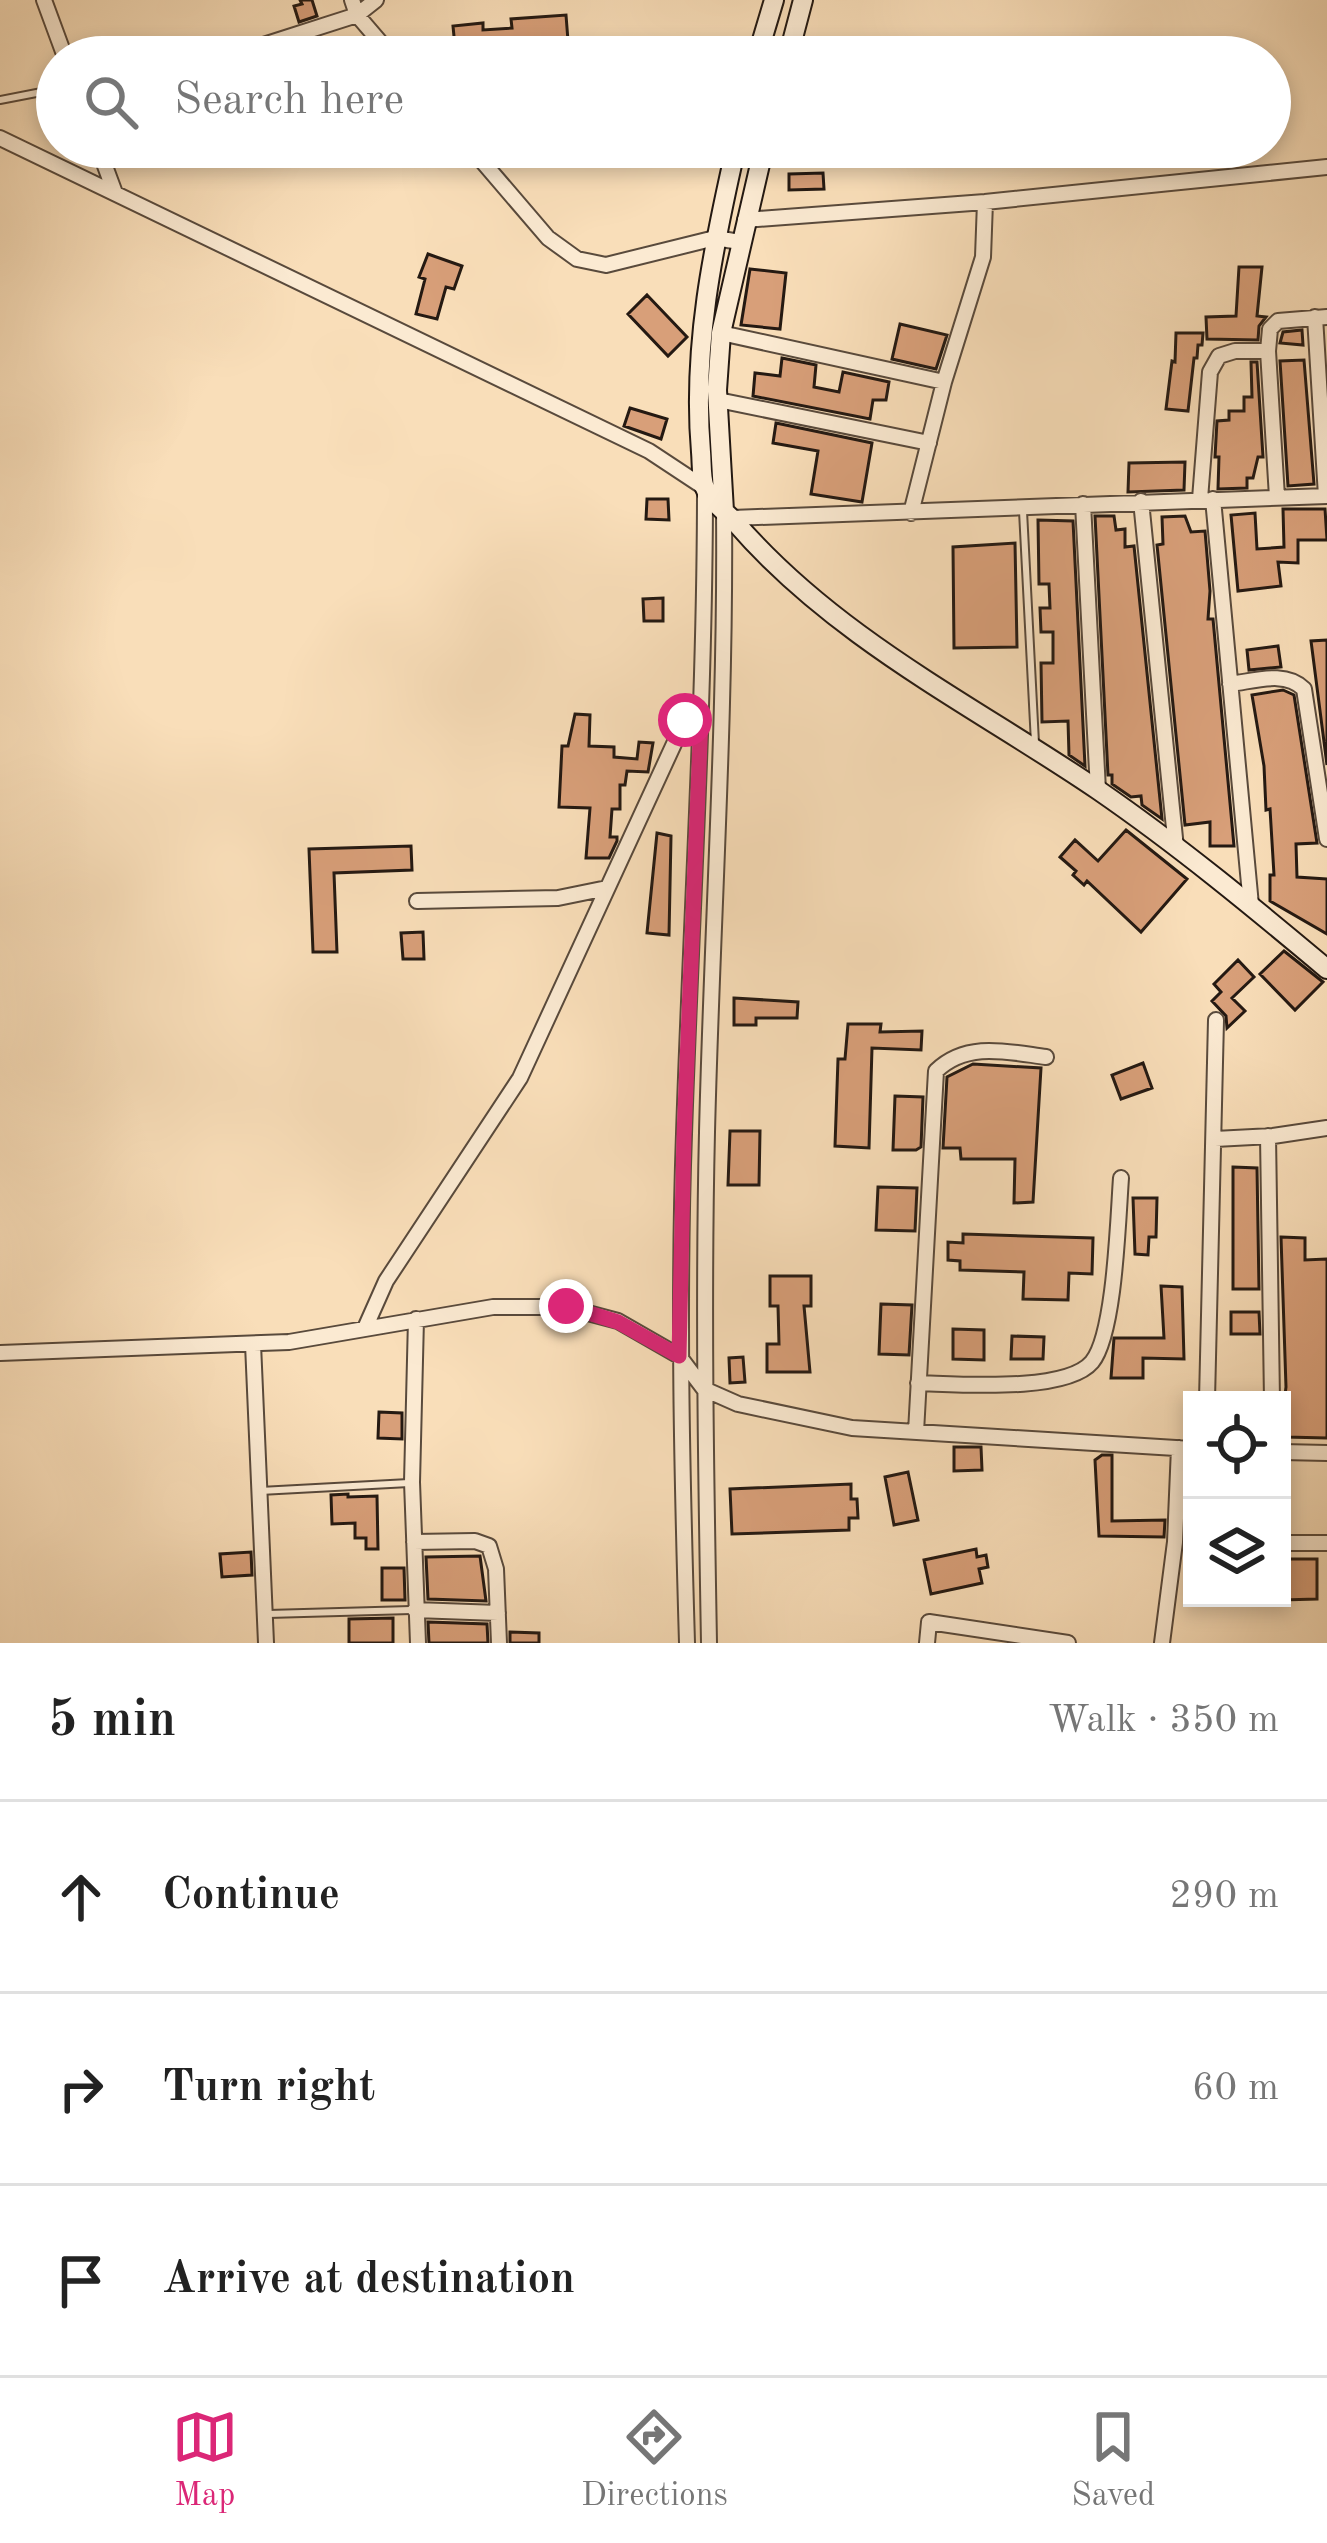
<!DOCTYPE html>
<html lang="en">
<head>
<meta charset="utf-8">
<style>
	body { margin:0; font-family:"Old Standard TT",serif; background:#f2f2f2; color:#222 }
	.controls { position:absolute; right:36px; bottom:36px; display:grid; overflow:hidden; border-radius:0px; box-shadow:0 6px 18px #0003 }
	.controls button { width:108px; height:108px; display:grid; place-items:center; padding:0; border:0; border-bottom:3px solid #e0e0e0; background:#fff; color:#222; font:60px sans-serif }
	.stop { position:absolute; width:36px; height:36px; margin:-27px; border:9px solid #db2777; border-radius:50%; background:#fff }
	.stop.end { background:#db2777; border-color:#fff; box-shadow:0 3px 12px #0008 }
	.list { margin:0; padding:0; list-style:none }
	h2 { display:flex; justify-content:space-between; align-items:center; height:156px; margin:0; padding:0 48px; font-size:51px }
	h2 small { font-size:39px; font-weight:400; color:#767676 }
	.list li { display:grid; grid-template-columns:78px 1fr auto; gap:36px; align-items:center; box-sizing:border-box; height:192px; padding:0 48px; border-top:3px solid #e0e0e0 }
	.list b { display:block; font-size:45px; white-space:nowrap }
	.list em { font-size:39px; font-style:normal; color:#767676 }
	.icon { flex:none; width:66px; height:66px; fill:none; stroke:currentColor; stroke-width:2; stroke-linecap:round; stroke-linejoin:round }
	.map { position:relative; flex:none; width:1327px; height:1643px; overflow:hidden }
	.search { position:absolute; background:#fff; box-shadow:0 6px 18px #0003; left:36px; right:36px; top:36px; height:132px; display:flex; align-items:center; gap:30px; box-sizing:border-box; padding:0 42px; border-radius:66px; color:#767676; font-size:45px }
	.sheet { height:732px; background:#fff }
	nav { display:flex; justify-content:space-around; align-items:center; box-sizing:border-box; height:168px; border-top:3px solid #e0e0e0; background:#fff; font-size:33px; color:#767676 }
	nav a { display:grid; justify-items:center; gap:6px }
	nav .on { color:#db2777 }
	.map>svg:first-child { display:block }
</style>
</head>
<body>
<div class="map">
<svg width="1327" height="1643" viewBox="0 0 1327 1643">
	<rect width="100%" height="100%" fill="#f9deb9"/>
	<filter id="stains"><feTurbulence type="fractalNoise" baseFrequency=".00167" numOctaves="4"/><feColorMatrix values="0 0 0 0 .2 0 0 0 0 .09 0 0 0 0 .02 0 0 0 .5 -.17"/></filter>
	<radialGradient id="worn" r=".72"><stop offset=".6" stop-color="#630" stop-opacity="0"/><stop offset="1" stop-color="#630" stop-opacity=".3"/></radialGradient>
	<!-- building -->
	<path fill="#d89f79" stroke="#241912" stroke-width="3" d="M300,0H312L317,16L299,22L294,6L302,4Z
		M566,15L568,41L483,51L482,46L455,47L453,26L483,23V30L512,28L511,19Z
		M823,173L824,189L789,190V174Z
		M428,254L462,266L454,289L446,287L437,319L416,314L425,279L419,277Z
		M1239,267H1262L1257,316L1266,317L1259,326L1258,340L1207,339L1206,317L1236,316Z
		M750,269L786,273L780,329L741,325Z
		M647,295L687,337L668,356L628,314Z
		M900,324L947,335L936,369L892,359Z
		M1302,330L1303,345L1280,343L1283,332Z
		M1176,333H1203L1202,345H1198L1197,358H1194L1188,411L1166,409L1172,361L1175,362Z
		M782,358L816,365L814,387L839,392L843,372L889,382L886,400H873L870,419L753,396L755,373L780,376Z
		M1304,360L1314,484L1288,486L1280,361Z
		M1251,362H1257L1263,457H1258L1253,478H1247V488L1218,489L1219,457H1215L1217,421L1229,420V411H1244V397H1252Z
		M630,408L667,419L661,439L624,426Z
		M776,423L872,443L862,502L811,494L818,451L773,443Z
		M1185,462L1184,490L1128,492L1129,463Z
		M647,499H668L669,520L646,519Z
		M1283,509H1325L1327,540H1298V563L1278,562L1281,586L1238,591L1231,515L1255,513L1257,549L1284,547Z
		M1095,516H1114L1116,530L1125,529V547L1134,546L1162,819L1142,805L1141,796L1131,797L1112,784V775H1108Z
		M1185,516L1191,532L1205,531L1210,591L1208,619H1213L1234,846H1210V822L1185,825L1157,545L1163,544L1162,517Z
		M1038,520L1073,521L1085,766L1069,755L1068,721L1042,722L1041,663H1053V632H1041L1040,608H1050L1049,584H1039Z
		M1015,543L1017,647L954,648L953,547Z
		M663,598V621H644L643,599Z
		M1327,640V765L1311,641Z
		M1278,646L1281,667L1249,670L1247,650Z
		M1283,690L1294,695L1317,843L1296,844L1297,877L1327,879V934L1270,901V875H1274L1270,809L1266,810L1264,766L1252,695Z
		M575,714L590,715L589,746L614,747V757L637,759L639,742L653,743L648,772L627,771L625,785H620V809H612L610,837H617V841L609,858H586L590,808L559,807L562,746H568Z
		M1126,830L1187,879L1141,932L1087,881L1084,885L1073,875L1076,871L1060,857L1075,840L1098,861Z
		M657,833L671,836L669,935L647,933Z
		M411,846L412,870L334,873L337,952H313L309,849Z
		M423,932L424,959H403L401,933Z
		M1284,951L1323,982L1295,1010L1260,974Z
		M1238,960L1254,977L1232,998L1245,1011L1227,1028L1226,1016L1212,1001L1221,992L1214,984Z
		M734,998L798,1002L797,1018H756V1025H734Z
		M848,1024H881L880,1032L922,1031L921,1050L872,1048L869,1148L835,1146L838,1059H845Z
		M1143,1063L1152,1088L1121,1099L1112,1075Z
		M973,1064L1041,1068L1033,1202L1014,1203L1015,1159H961L960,1148H943L947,1077Z
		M895,1096L923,1097L921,1147L916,1150H893Z
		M730,1131H760L759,1185H728Z
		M1233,1167L1257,1168L1259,1289H1233Z
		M878,1187L917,1188L915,1231L876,1230Z
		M1133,1198H1157L1156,1237H1149L1148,1255L1135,1254Z
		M963,1234L1093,1238L1092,1274L1069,1273L1068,1300L1023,1299L1024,1272L960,1270V1261L948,1260V1242L963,1243Z
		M1281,1237L1305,1238V1260L1327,1259V1438L1286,1437L1287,1419L1282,1420L1286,1387Z
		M770,1276H811V1306H804L810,1372H767V1344H779L778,1306H770Z
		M1161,1286L1182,1287L1184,1359L1143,1358V1378H1111L1114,1338H1164Z
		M881,1304L912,1305L909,1355L879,1354Z
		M1231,1312H1259L1260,1334H1231Z
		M953,1329L984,1330V1360L953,1359Z
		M1012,1336L1044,1337L1043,1359H1011Z
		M743,1357L745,1382L730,1383L729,1358Z
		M379,1412L402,1413V1439L378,1438Z
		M954,1447H981L982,1470L954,1471Z
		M1102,1455H1112V1521L1165,1520L1164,1537L1099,1536L1095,1460Z
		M908,1472L918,1520L894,1525L885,1477Z
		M851,1484V1499H857L858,1518H849V1530L732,1534L730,1489Z
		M348,1494V1497L377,1496L378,1549H366V1538H355V1523L332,1524L331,1495Z
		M976,1549L977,1557L986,1555L988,1567L979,1569L982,1583L931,1594L924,1560Z
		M251,1552L252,1575L222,1577L220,1554Z
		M480,1556L486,1601L428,1599L426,1557Z
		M1282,1559H1317V1599L1282,1600Z
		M382,1568H404L405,1600H382Z
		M393,1618V1643H349V1619Z
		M428,1622L487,1624L488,1643H429Z
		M510,1632L539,1633V1643H510Z"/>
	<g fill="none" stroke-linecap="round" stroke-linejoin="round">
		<!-- lane casing -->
		<g stroke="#594a3c" stroke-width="10">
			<path id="lane" d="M0,100L57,89
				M1023,511L1035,743
				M260,1491L409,1483
				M268,1614L411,1610"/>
		</g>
		<!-- street casing -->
		<g stroke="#594a3c" stroke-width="18">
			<path id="street" d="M44,0L65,57
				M352,0L357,15L393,57
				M226,57L357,15L376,0
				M0,138L649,451L705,488C705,703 691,918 684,1134C678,1304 682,1473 687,1643
				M98,147L115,193
				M470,147L548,238L577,259L606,265L715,238L740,242
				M499,147L734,154
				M745,220L985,202L1327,167
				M1315,317L1326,496
				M721,333L944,382L911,513
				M1268,351L1270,329L1278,321L1327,317
				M944,382L983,257L985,202
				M718,400L929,443
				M1200,499L1210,372L1219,356L1235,351H1268L1277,497
				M1213,499L1251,905
				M1141,501L1176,848
				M1083,504L1098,790
				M732,518L1327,496
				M1230,684C1255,681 1285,670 1304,689L1327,839
				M417,901L558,898L607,888
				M1268,1136L1272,1400
				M1215,1139L1273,1136L1327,1128
				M416,1319L412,1482L418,1643
				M366,1326L386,1281L520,1078L685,720L701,717
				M253,1344L266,1643
				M0,1353L289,1342L493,1307H565L618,1321L679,1356L704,1389L738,1404L852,1428L1192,1449
				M918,1383C958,1384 1066,1393 1092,1362C1115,1334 1118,1218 1121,1178
				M1207,1400L1216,1020
				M916,1432L936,1071C967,1041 1008,1052 1046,1057
				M1282,1452L1327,1453
				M414,1542L475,1541L489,1546L496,1569L499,1643
				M1282,1543H1327
				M415,1610L498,1613
				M709,1643C706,1473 703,1302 707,1132C712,925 726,718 724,511
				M927,1643L929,1622L1068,1643
				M1162,1643L1175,1542L1179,1448"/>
		</g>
		<!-- secondary casing -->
		<g stroke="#241912" stroke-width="22">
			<path id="secondary" d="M757,57L774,0
				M788,57L803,0
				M736,147C713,248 692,348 701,452C702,462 701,479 705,488C710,501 726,512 735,522C836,639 973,705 1098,790C1178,845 1253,907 1327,969
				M724,511L717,390L721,333L764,147"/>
		</g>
		<!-- lane -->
		<use href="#lane" stroke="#fbead2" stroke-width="6"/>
		<!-- street -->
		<use href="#street" stroke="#fbead2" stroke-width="14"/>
		<!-- secondary -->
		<use href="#secondary" stroke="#fbead2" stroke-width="18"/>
	</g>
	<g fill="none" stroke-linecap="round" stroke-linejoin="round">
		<!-- route -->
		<path stroke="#db2777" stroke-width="15" d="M566,1306L618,1322L679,1356L684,1136L701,717L685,720"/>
	</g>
	<rect width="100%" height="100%" filter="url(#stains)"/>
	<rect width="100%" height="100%" fill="url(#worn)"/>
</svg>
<div class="controls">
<button><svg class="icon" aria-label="locate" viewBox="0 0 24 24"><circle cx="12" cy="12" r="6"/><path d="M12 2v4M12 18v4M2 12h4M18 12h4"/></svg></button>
<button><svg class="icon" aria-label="layers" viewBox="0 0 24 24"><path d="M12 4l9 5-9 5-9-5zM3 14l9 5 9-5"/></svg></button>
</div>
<div class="stop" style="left:685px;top:720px"></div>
<div class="stop end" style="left:566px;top:1306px"></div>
<div class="search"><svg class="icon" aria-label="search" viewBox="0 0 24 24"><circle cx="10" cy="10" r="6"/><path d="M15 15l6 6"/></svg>Search here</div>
</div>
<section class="sheet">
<h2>5 min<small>Walk · 350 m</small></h2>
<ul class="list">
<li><svg class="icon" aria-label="ahead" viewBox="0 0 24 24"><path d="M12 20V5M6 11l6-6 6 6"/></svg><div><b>Continue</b></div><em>290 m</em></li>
<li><svg class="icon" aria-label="right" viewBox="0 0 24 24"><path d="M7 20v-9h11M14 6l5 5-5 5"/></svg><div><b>Turn right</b></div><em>60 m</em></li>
<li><svg class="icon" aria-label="arrive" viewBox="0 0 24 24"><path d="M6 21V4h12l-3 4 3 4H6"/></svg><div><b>Arrive at destination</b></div></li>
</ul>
</section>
<nav>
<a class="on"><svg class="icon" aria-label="map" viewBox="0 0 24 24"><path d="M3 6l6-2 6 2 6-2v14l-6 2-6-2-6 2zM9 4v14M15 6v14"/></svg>Map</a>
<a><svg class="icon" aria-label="directions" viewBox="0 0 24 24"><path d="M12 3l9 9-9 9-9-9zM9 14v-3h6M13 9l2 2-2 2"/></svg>Directions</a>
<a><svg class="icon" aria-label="saved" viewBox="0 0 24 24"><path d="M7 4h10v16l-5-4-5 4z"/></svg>Saved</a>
</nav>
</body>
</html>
